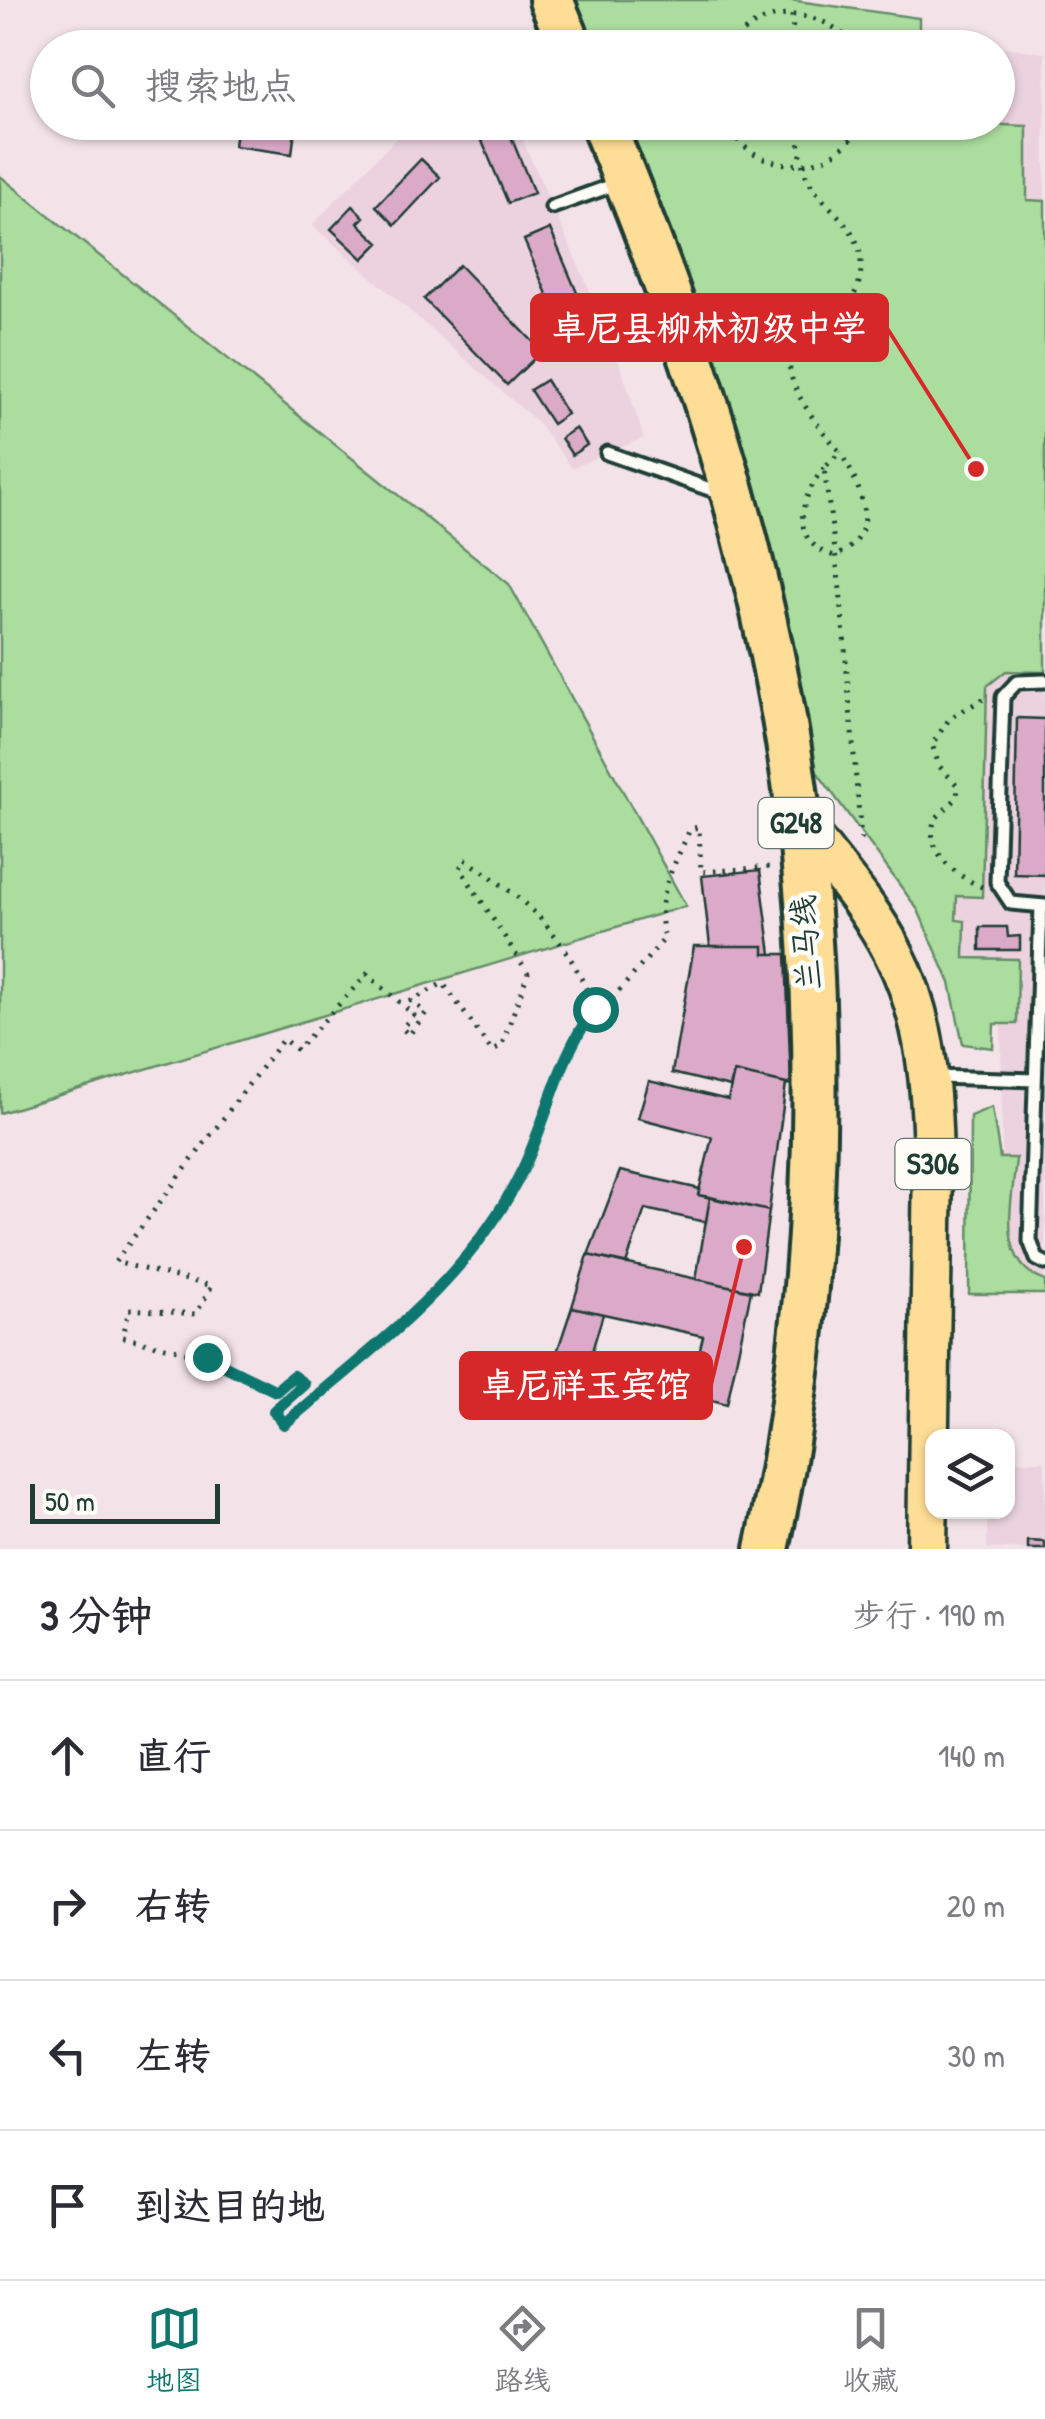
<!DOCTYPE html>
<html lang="zh">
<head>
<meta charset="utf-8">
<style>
	body { margin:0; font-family:"Patrick Hand","LXGW WenKai TC",sans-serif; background:#f7f7f7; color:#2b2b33 }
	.controls { position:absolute; right:30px; bottom:30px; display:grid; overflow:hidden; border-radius:20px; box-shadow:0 2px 8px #0004 }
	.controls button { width:90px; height:90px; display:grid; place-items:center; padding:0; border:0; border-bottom:2px solid #e1e1e2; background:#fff; color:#2b2b33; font:50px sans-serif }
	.scale { position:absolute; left:30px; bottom:25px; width:190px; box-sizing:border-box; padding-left:10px; border:5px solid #1f3d34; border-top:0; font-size:28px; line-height:35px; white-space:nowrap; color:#1f3d34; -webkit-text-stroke:8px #fdfcf7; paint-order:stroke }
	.stop { position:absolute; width:30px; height:30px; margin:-22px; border:8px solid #0f766e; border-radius:50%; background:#fff }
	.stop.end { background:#0f766e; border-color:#fff; box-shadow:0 2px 10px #0008 }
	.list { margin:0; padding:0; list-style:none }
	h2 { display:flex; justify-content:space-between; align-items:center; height:130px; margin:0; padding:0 40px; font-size:42px }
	h2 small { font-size:32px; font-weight:400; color:#7c7c81 }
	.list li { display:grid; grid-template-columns:65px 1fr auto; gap:30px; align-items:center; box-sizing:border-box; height:150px; padding:0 40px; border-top:2px solid #e1e1e2 }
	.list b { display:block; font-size:38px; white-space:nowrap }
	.list em { font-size:32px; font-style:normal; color:#7c7c81 }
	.icon { flex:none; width:55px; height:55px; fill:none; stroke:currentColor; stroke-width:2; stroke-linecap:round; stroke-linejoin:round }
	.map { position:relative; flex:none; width:1045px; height:1549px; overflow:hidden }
	.search { position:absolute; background:#fff; box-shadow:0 2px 8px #0004; left:30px; right:30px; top:30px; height:110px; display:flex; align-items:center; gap:25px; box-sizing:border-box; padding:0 35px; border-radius:55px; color:#7c7c81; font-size:38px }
	.sheet { height:730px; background:#fff }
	nav { display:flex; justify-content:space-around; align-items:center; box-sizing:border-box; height:140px; border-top:2px solid #e1e1e2; background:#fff; font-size:28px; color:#7c7c81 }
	nav a { display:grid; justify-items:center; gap:5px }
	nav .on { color:#0f766e }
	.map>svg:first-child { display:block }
</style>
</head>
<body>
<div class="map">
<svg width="1045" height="1549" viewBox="0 0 1045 1549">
	<rect width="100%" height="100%" fill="#f3e3e9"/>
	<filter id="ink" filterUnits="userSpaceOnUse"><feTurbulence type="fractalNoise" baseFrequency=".01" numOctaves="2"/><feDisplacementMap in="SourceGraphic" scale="20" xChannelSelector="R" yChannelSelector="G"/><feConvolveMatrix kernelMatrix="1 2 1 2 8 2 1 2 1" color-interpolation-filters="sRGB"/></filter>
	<g filter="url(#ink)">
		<!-- built -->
		<path fill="#ecd2df" d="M919,34L1045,53V1292L985,1293L1002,1159L1001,1022L948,935L916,123L998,122V48L918,47Z
			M426,123H515L612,340L644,438L572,468L537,422L312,225L402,132Z
			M1008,1461H1045V1549H987V1512H1008Z"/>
		<!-- green -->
		<path fill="#abdd9e" stroke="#658d69" stroke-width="2.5" d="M572,0H790L919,18V33L935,36L934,47H592Z
			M931,122L1027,126V200L1045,201V672L1006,671L987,686L982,897L957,896L956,920L965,921L964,958L1018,959L1017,1024H994L993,1048L963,1044L950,983L918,910L817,772L781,588L738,425L683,268L624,123Z
			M0,176L509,584L686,906L0,1113Z
			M992,1107L1000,1158H1016C1013,1201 994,1262 1045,1281V1294H969L970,1116Z"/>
		<!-- building -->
		<path fill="#dcaac9" stroke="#1f3d34" stroke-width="2.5" d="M237,122H296L292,154L234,146Z
			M488,122H505L534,193L508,203L476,127Z
			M421,159L440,177L395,225L376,206Z
			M353,206L364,217L358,223L379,243L363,259L331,229Z
			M550,229L578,295L552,306L524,240Z
			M459,265L542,351L507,385L424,299Z
			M546,380L567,414L552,424L530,390Z
			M576,428L587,445L572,455L561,438Z
			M1017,718L1045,719V875L1014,874Z
			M760,870L771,954H764V946H710L702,876Z
			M980,927H1007L1008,937L1020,936V950H980Z
			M694,946H764V954H786L791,1085L734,1072L730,1087L672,1073Z
			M734,1072L786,1084L769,1211L698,1195L712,1137L638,1118L649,1081L728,1100Z
			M620,1171L700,1189L698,1195L710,1197L706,1222L645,1209L626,1264L588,1255Z
			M710,1197L769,1211L758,1292L696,1279Z
			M588,1255L751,1291L727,1404L689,1394L703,1336L572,1307Z
			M572,1307L603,1314L584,1378L551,1370Z
			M1028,1541L1045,1542V1549H1028Z"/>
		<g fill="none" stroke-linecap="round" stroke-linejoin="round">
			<!-- lane casing -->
			<g stroke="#1f3d34" stroke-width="19">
				<path id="lane" d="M415,122L417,126
					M552,207L619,183
					M607,453L721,493
					M1045,681L1017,682L1003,697L997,882L1011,903L1045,906
					M1041,906L1030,1241L1037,1259L1045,1263
					M935,1077L1035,1080"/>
			</g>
			<!-- primary casing -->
			<g stroke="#1f3d34" stroke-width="45">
				<path id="primary" d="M796,817C829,861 869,904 894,954C927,1018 932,1092 933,1163L927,1549"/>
			</g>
			<!-- highway casing -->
			<g stroke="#1f3d34" stroke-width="50">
				<path id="highway" d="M551,0L571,48
					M602,122C674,294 735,472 772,655C831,940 828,1265 767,1549"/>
			</g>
			<!-- path -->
			<path stroke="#1f3d34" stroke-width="5" stroke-dasharray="2.5 8" stroke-linecap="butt" d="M792,15L794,48
				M731,48C758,2 826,6 855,48
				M726,122C751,177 837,180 861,122
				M798,122C800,143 799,165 810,183C828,213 861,225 861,265C862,353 715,307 840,452L824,468L840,589L861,839L857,843
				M824,468C800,498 787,542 835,556C884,537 860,484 840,452
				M982,887C956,876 923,851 935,819L957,798L958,786L939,766L932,744L950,718L985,698
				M595,1009C563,931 534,906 465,859L460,868L528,973L501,1047L492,1051L443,983L411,1001L426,1013L409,1035L402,1028L414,1015L367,974L297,1050L283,1039L115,1262L212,1286L196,1314L129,1309L123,1337L207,1357L276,1391L293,1376L304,1384L273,1411L285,1423C374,1347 471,1278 523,1169C549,1115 558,1056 595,1009L601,1012L665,938C653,898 675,865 690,829L699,827L701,872L771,867"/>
			<!-- lane -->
			<use href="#lane" stroke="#fdfcf7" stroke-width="11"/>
			<!-- primary -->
			<use href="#primary" stroke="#fedd96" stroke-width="38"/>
			<!-- highway -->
			<use href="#highway" stroke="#fedd96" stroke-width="42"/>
		</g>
	</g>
	<g fill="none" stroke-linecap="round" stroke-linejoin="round" filter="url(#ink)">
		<!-- route -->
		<path stroke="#0f766e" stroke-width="12" d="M207,1357L276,1391L293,1376L304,1384L274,1411L284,1424C374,1347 471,1278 523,1169C549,1115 558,1056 595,1009"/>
	</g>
	<g text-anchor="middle" stroke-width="9" stroke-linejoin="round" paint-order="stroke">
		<!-- shield labels -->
		<g fill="#fdfcf7" stroke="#62766e" stroke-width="2.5">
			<rect x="758.5" y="798" width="75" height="50" rx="8"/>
			<rect x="895.5" y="1139" width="75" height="50" rx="8"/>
		</g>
		<g font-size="30" font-weight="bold" fill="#1f3d34">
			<text x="796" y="833">G248</text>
			<text x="933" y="1174">S306</text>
		</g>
		<!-- street labels -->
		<g font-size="32" fill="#1f3d34" stroke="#fdfcf7">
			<text transform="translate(806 943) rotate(-94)" y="11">兰马线</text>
		</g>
	</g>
	<!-- callouts -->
	<path fill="none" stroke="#d62828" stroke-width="4" d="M976 469L887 328M744 1247L711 1385"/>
	<g fill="#d62828" stroke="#fdfcf7" stroke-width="4">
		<circle cx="976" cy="469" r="10"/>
		<circle cx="744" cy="1247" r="10"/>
	</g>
	<g fill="#d62828" stroke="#d62828" stroke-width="4">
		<rect x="532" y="295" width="355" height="65" rx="10"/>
		<rect x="461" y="1353" width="250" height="65" rx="10"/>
	</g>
	<g font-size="35" text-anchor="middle" font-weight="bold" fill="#fff">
		<text x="709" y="340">卓尼县柳林初级中学</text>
		<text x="586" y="1397">卓尼祥玉宾馆</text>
	</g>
</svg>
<div class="controls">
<button><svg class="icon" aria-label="layers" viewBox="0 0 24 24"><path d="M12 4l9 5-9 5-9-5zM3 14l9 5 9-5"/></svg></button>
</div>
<div class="scale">50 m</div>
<div class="stop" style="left:595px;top:1009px"></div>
<div class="stop end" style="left:207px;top:1357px"></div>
<div class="search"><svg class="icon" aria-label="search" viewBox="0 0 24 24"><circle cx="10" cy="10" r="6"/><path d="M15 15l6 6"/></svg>搜索地点</div>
</div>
<section class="sheet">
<h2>3 分钟<small>步行 · 190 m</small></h2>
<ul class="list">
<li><svg class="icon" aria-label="ahead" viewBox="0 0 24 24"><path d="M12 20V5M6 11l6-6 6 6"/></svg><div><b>直行</b></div><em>140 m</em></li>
<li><svg class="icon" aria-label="right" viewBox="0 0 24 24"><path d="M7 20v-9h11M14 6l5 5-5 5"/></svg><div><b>右转</b></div><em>20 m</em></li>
<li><svg class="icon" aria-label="left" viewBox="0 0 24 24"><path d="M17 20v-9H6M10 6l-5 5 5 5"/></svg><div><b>左转</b></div><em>30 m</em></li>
<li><svg class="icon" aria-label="arrive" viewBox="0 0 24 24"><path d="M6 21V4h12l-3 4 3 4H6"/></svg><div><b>到达目的地</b></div></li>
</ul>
</section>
<nav>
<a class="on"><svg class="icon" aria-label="map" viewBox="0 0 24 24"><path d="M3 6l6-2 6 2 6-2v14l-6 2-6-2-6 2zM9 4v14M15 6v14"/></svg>地图</a>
<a><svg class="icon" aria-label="directions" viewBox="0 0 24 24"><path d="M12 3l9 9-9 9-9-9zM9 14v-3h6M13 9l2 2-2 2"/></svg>路线</a>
<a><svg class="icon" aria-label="saved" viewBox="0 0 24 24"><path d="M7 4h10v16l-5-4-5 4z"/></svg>收藏</a>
</nav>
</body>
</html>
